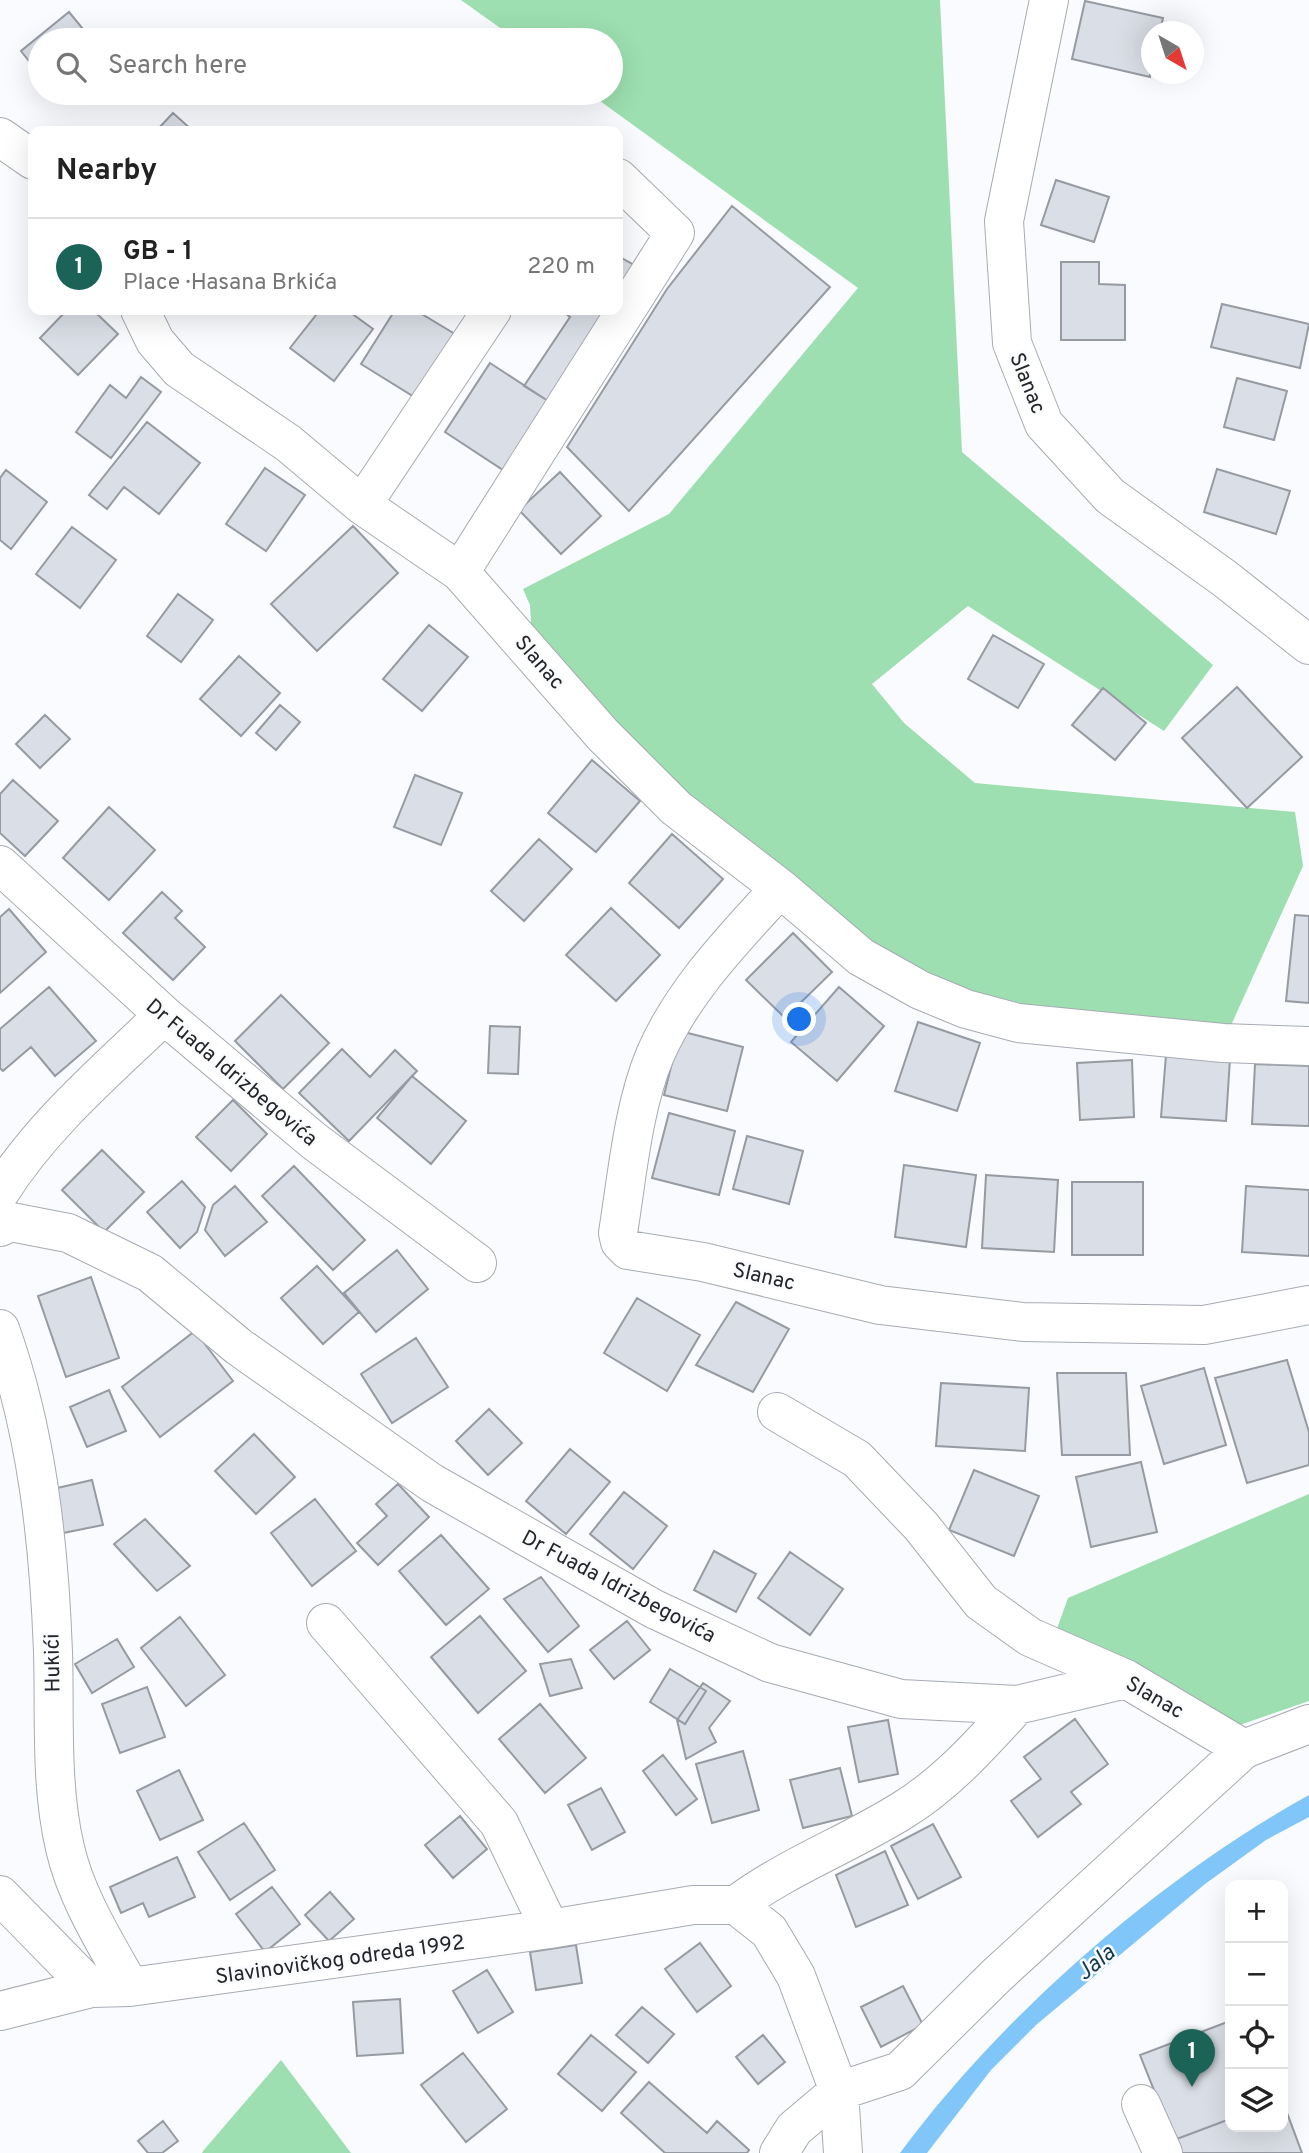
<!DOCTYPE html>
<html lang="en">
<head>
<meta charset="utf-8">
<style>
	body { margin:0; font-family:Overpass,sans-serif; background:#f6f6f6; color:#222 }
	.controls { position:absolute; right:21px; bottom:21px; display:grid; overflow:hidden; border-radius:14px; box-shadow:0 7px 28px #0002 }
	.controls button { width:63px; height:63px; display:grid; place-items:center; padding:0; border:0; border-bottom:2px solid #e0e0e0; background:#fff; color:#222; font:35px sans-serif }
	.compass { position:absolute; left:1141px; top:21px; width:63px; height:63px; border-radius:50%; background:#fff; box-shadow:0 7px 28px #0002; rotate:141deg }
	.you { position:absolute; left:800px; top:1020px; width:24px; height:24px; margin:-18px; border:5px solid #fff; border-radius:50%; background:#1a73e8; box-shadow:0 0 0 10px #1a73e833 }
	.badge { display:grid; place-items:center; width:46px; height:46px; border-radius:50%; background:#1b6357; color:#fff; font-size:23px; font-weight:700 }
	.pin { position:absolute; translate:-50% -58px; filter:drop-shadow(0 2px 4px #0008) }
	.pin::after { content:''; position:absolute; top:37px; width:24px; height:21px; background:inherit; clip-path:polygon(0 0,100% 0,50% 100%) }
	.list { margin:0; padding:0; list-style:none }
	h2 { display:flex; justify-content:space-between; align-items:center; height:91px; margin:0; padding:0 28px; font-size:30px }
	h2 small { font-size:23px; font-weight:400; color:#767676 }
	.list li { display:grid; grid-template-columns:46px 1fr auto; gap:21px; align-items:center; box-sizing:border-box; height:98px; padding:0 28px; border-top:2px solid #e0e0e0 }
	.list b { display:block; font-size:26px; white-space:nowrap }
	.list p { margin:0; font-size:23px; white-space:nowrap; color:#767676 }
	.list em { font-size:23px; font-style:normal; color:#767676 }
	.icon { flex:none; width:38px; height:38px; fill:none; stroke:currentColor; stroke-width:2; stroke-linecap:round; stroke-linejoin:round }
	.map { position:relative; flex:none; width:1309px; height:2153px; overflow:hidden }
	.search { position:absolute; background:#fff; box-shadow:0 7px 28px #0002; left:28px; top:28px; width:595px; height:77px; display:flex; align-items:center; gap:18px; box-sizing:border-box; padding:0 24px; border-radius:38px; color:#767676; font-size:26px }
	.panel { position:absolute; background:#fff; box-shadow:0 7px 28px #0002; left:28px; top:126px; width:595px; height:189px; border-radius:14px }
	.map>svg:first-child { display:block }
</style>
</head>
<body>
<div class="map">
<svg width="1309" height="2153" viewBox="0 0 1309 2153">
	<rect width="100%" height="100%" fill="#f9fbfe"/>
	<!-- green -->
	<path fill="#9ddfb0" d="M461,0H940L962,452L1213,665L1164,731L968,606L872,684L904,723L975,783L1295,812L1303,866L1223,1043L1018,1023L861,957L515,633L531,622L530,605L523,589L669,514L858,288L589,93H611V40H517Z
		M1309,1494V1701L1217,1733L1054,1637L1068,1598Z
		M281,2060L351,2153H202L203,2151Z"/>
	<!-- water -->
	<path fill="#80c6f9" d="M1309,1795V1817L1266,1840L1205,1884L1036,2025L991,2070L927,2153H900C1002,2015 1159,1878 1309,1795Z"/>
	<!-- building -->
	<path fill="#dadee6" stroke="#969aa2" stroke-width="2" d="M1085,1L1163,18L1160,32H1152L1150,77L1072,59Z
		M69,12L92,40H40V75L21,51Z
		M173,113L193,131H156Z
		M1056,180L1109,197L1094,242L1041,225Z
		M732,206L830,287L629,511L567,447L667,289Z
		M618,256L634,265L618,294Z
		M1061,262H1099V284L1125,285V340H1061Z
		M1222,304L1309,324L1300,368L1211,347Z
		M67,310H93L118,334L78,375L40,338Z
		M320,310H347L373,329L334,381L290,348Z
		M395,310H415L455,334L416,398L361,364Z
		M561,310H609L548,401L524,386L570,317Z
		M490,363L548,401L503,470L445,432Z
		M141,377L161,392L111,458L76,432L110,385L126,398Z
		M1237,378L1287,391L1274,440L1224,427Z
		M147,422L200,463L159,514L124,487L107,509L89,495Z
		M265,468L305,495L266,551L226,524Z
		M1217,469L1290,491L1276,534L1204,512Z
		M6,470L47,502L11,549L0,540V478Z
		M560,472L601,516L561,554L519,510Z
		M353,526L398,573L317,651L271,604Z
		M72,527L116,560L80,608L36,574Z
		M178,594L213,620L181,662L147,636Z
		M429,625L468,657L422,711L383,679Z
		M993,635L1044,664L1018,708L968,679Z
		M239,656L280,693L241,736L200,699Z
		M1237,687L1302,757L1247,808L1182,738Z
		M1103,688L1146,723L1115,760L1072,725Z
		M280,705L300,722L276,750L256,733Z
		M45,715L70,739L40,768L16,744Z
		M592,760L640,801L596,852L548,813Z
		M415,775L462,793L441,845L394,827Z
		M13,780L58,821L25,856L0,833V794Z
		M109,807L155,850L109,900L63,858Z
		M672,834L723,879L679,928L629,883Z
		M539,839L572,869L524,921L491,891Z
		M162,892L182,911L175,918L205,947L173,980L123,933Z
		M611,908L660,955L616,1001L566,955Z
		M9,909L46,952L0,993V917Z
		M1295,915L1309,916V1003L1286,1001Z
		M793,933L832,972L785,1018L746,980Z
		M49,987L96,1041L55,1076L31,1047L3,1071L0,1068V1029Z
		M839,987L884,1026L837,1081L791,1042Z
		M281,995L329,1043L283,1089L235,1041Z
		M918,1022L980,1043L957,1111L895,1091Z
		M490,1026L520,1027L518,1074L488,1073Z
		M680,1031L743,1047L727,1111L664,1095Z
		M342,1049L370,1077L395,1050L417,1071L349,1141L299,1093Z
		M1166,1055L1230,1059L1226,1121L1161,1117Z
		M1132,1060L1134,1117L1080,1120L1077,1063Z
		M1255,1064L1309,1066V1126L1252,1124Z
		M412,1076L466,1121L431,1164L377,1118Z
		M233,1100L267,1134L231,1171L196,1137Z
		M669,1113L735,1131L719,1195L652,1178Z
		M747,1136L803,1151L789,1204L733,1189Z
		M102,1150L144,1192L104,1232L62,1190Z
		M904,1165L976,1175L966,1247L895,1237Z
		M294,1166L365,1240L333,1270L262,1196Z
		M986,1175L1058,1180L1054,1252L982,1248Z
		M182,1181L205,1207L197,1232L180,1248L147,1212Z
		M1072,1182H1143V1255H1072Z
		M235,1186L267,1222L225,1256L205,1230L213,1205Z
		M1246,1186L1309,1190V1256L1242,1252Z
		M397,1250L428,1289L376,1332L344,1293Z
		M317,1266L359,1312L323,1344L281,1298Z
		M91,1277L119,1358L66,1377L38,1296Z
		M637,1298L700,1335L667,1391L604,1353Z
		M736,1302L789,1329L753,1392L696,1365Z
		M195,1331L233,1381L160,1437L122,1387Z
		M416,1338L448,1387L392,1423L361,1374Z
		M1287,1360L1309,1432V1465L1247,1483L1215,1378Z
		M1204,1368L1226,1445L1164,1464L1141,1386Z
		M1057,1373H1126L1130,1455H1062Z
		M941,1383L1029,1388L1025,1451L936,1446Z
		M109,1390L126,1431L87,1447L70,1407Z
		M489,1409L522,1443L488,1475L456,1441Z
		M254,1434L295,1477L256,1514L215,1471Z
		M570,1449L610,1482L566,1534L526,1501Z
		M1141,1462L1157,1532L1091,1547L1076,1477Z
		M974,1470L1039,1496L1014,1556L949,1530Z
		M92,1480L103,1525L63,1533L53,1489Z
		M398,1484L429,1517L378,1565L357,1543L387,1516L376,1504Z
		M624,1492L667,1526L633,1569L590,1534Z
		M315,1499L356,1551L312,1586L271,1533Z
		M145,1519L190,1566L157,1591L114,1544Z
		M441,1535L489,1589L446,1625L399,1571Z
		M714,1551L756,1574L736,1612L694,1590Z
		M790,1552L843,1589L810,1635L758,1598Z
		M541,1577L579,1626L548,1652L504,1599Z
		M480,1616L526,1671L478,1713L431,1657Z
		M180,1617L225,1675L186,1706L141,1648Z
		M627,1621L650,1650L614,1679L590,1650Z
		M117,1639L134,1667L92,1693L75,1664Z
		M571,1659L582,1688L550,1696L540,1664Z
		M670,1669L706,1691L685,1724L650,1702Z
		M703,1683L730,1701L709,1728L716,1742L686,1759L677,1720Z
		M147,1687L165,1737L120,1753L102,1704Z
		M540,1704L586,1758L545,1793L499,1739Z
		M1075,1719L1108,1764L1071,1792L1081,1804L1038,1837L1011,1801L1041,1779L1024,1757Z
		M888,1720L898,1774L859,1782L848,1727Z
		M743,1751L759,1810L712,1823L696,1764Z
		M663,1755L697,1799L676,1815L643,1771Z
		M840,1768L852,1816L803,1828L790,1780Z
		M179,1770L203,1820L160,1840L137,1791Z
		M601,1788L625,1832L592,1850L568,1805Z
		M460,1816L487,1849L453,1878L425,1845Z
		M244,1823L275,1870L230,1900L198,1852Z
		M933,1824L961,1877L918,1899L891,1846Z
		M885,1851L908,1905L856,1927L836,1875Z
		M177,1857L195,1897L149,1917L143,1903L121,1913L110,1887Z
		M272,1887L300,1924L265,1952L236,1914Z
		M330,1892L354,1919L329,1941L305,1915Z
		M700,1943L731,1986L697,2012L665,1969Z
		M576,1945L582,1983L536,1990L530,1952Z
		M487,1970L513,2012L478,2033L453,1991Z
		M903,1986L923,2025L881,2047L861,2007Z
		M400,1999L403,2053L357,2056L353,2002Z
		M642,2007L674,2034L648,2063L616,2035Z
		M1230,2021V2127H1283V2102L1302,2153H1179L1140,2055Z
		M1230,2021V2119L1174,2140L1140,2055Z
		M591,2035L636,2072L602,2111L558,2074Z
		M763,2035L785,2062L758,2084L736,2057Z
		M463,2053L507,2109L466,2142L421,2085Z
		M649,2082L707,2133L717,2121L749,2150L747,2153H665L621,2113Z
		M1283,2102L1302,2153H1179L1174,2140L1230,2119V2127H1283Z
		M163,2121L178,2141L162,2153H148L138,2141Z"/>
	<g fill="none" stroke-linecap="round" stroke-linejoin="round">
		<!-- street casing -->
		<g stroke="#a7abb3" stroke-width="40">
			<path id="street" d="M1049,0L1004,221L1012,343L1044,424L1110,496L1224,578L1309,645
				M0,137L33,160
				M140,310L155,341L179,369L288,443L362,505L460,572L603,735L676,808L780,888L861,957L920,990L966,1009L1018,1023L1223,1043L1309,1046
				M362,505L492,310
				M460,572L675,233L618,178
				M0,865L164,1015L314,1141L477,1263
				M780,888C734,939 683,990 655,1055C633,1107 627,1177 618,1233L620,1242L628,1250L703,1262L880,1305L1023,1322L1204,1325L1309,1305
				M0,1192C43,1124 106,1071 164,1015
				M0,1227L11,1222L68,1233L150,1273L239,1347L432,1483L654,1609L770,1663L901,1699L1017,1705L1126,1679
				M0,1329C37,1432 49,1543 53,1652C55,1717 50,1784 65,1848C76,1897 106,1944 130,1987
				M777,1412L857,1459L921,1526L981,1602L1030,1637L1126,1679L1244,1749
				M326,1623L499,1823L550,1929
				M0,1895L91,1988
				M736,1905C788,1866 849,1844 903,1810C947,1783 982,1743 1017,1705
				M0,2011L91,1988L130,1987L550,1929L693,1905H736L769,1931L796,1976L839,2091L843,2153
				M1141,2104L1163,2153
				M779,2153L794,2129L839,2091L900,2071L997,1975L1244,1749L1309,1724"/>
		</g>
		<!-- street -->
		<use href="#street" stroke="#fff" stroke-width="38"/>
	</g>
	<g text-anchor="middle" stroke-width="5" stroke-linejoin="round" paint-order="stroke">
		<!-- street labels -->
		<g font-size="21" fill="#242528" stroke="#f9fbfe">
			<text transform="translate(1028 383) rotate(68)" y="7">Slanac</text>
			<text transform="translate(540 662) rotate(49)" y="7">Slanac</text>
			<text transform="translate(232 1072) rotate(40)" y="7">Dr Fuada Idrizbegovića</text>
			<text transform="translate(764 1276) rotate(13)" y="7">Slanac</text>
			<text transform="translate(619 1586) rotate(28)" y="7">Dr Fuada Idrizbegovića</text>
			<text transform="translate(52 1663) rotate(-91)" y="7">Hukići</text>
			<text transform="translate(1155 1697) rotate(30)" y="7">Slanac</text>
			<text transform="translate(340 1959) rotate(-8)" y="7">Slavinovičkog odreda 1992</text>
		</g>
		<!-- water labels -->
		<g font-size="23" font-style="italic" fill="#113952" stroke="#f9fbfe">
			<text transform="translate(1095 1962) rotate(-39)" y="8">Jala</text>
		</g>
	</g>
</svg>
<div class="controls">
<button>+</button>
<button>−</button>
<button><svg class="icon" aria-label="locate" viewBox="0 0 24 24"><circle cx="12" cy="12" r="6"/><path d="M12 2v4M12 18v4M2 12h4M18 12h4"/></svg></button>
<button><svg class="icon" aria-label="layers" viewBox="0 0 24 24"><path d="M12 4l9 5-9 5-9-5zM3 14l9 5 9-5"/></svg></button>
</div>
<svg class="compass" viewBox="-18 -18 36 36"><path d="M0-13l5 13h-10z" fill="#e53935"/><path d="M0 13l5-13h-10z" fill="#767676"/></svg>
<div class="you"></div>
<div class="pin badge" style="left:1192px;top:2087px">1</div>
<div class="search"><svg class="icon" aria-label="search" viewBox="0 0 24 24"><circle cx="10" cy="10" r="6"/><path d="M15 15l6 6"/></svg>Search here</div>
<section class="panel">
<h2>Nearby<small></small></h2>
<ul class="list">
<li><span class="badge">1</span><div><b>GB - 1</b><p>Place · Hasana Brkića</p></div><em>220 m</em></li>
</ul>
</section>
</div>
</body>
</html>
